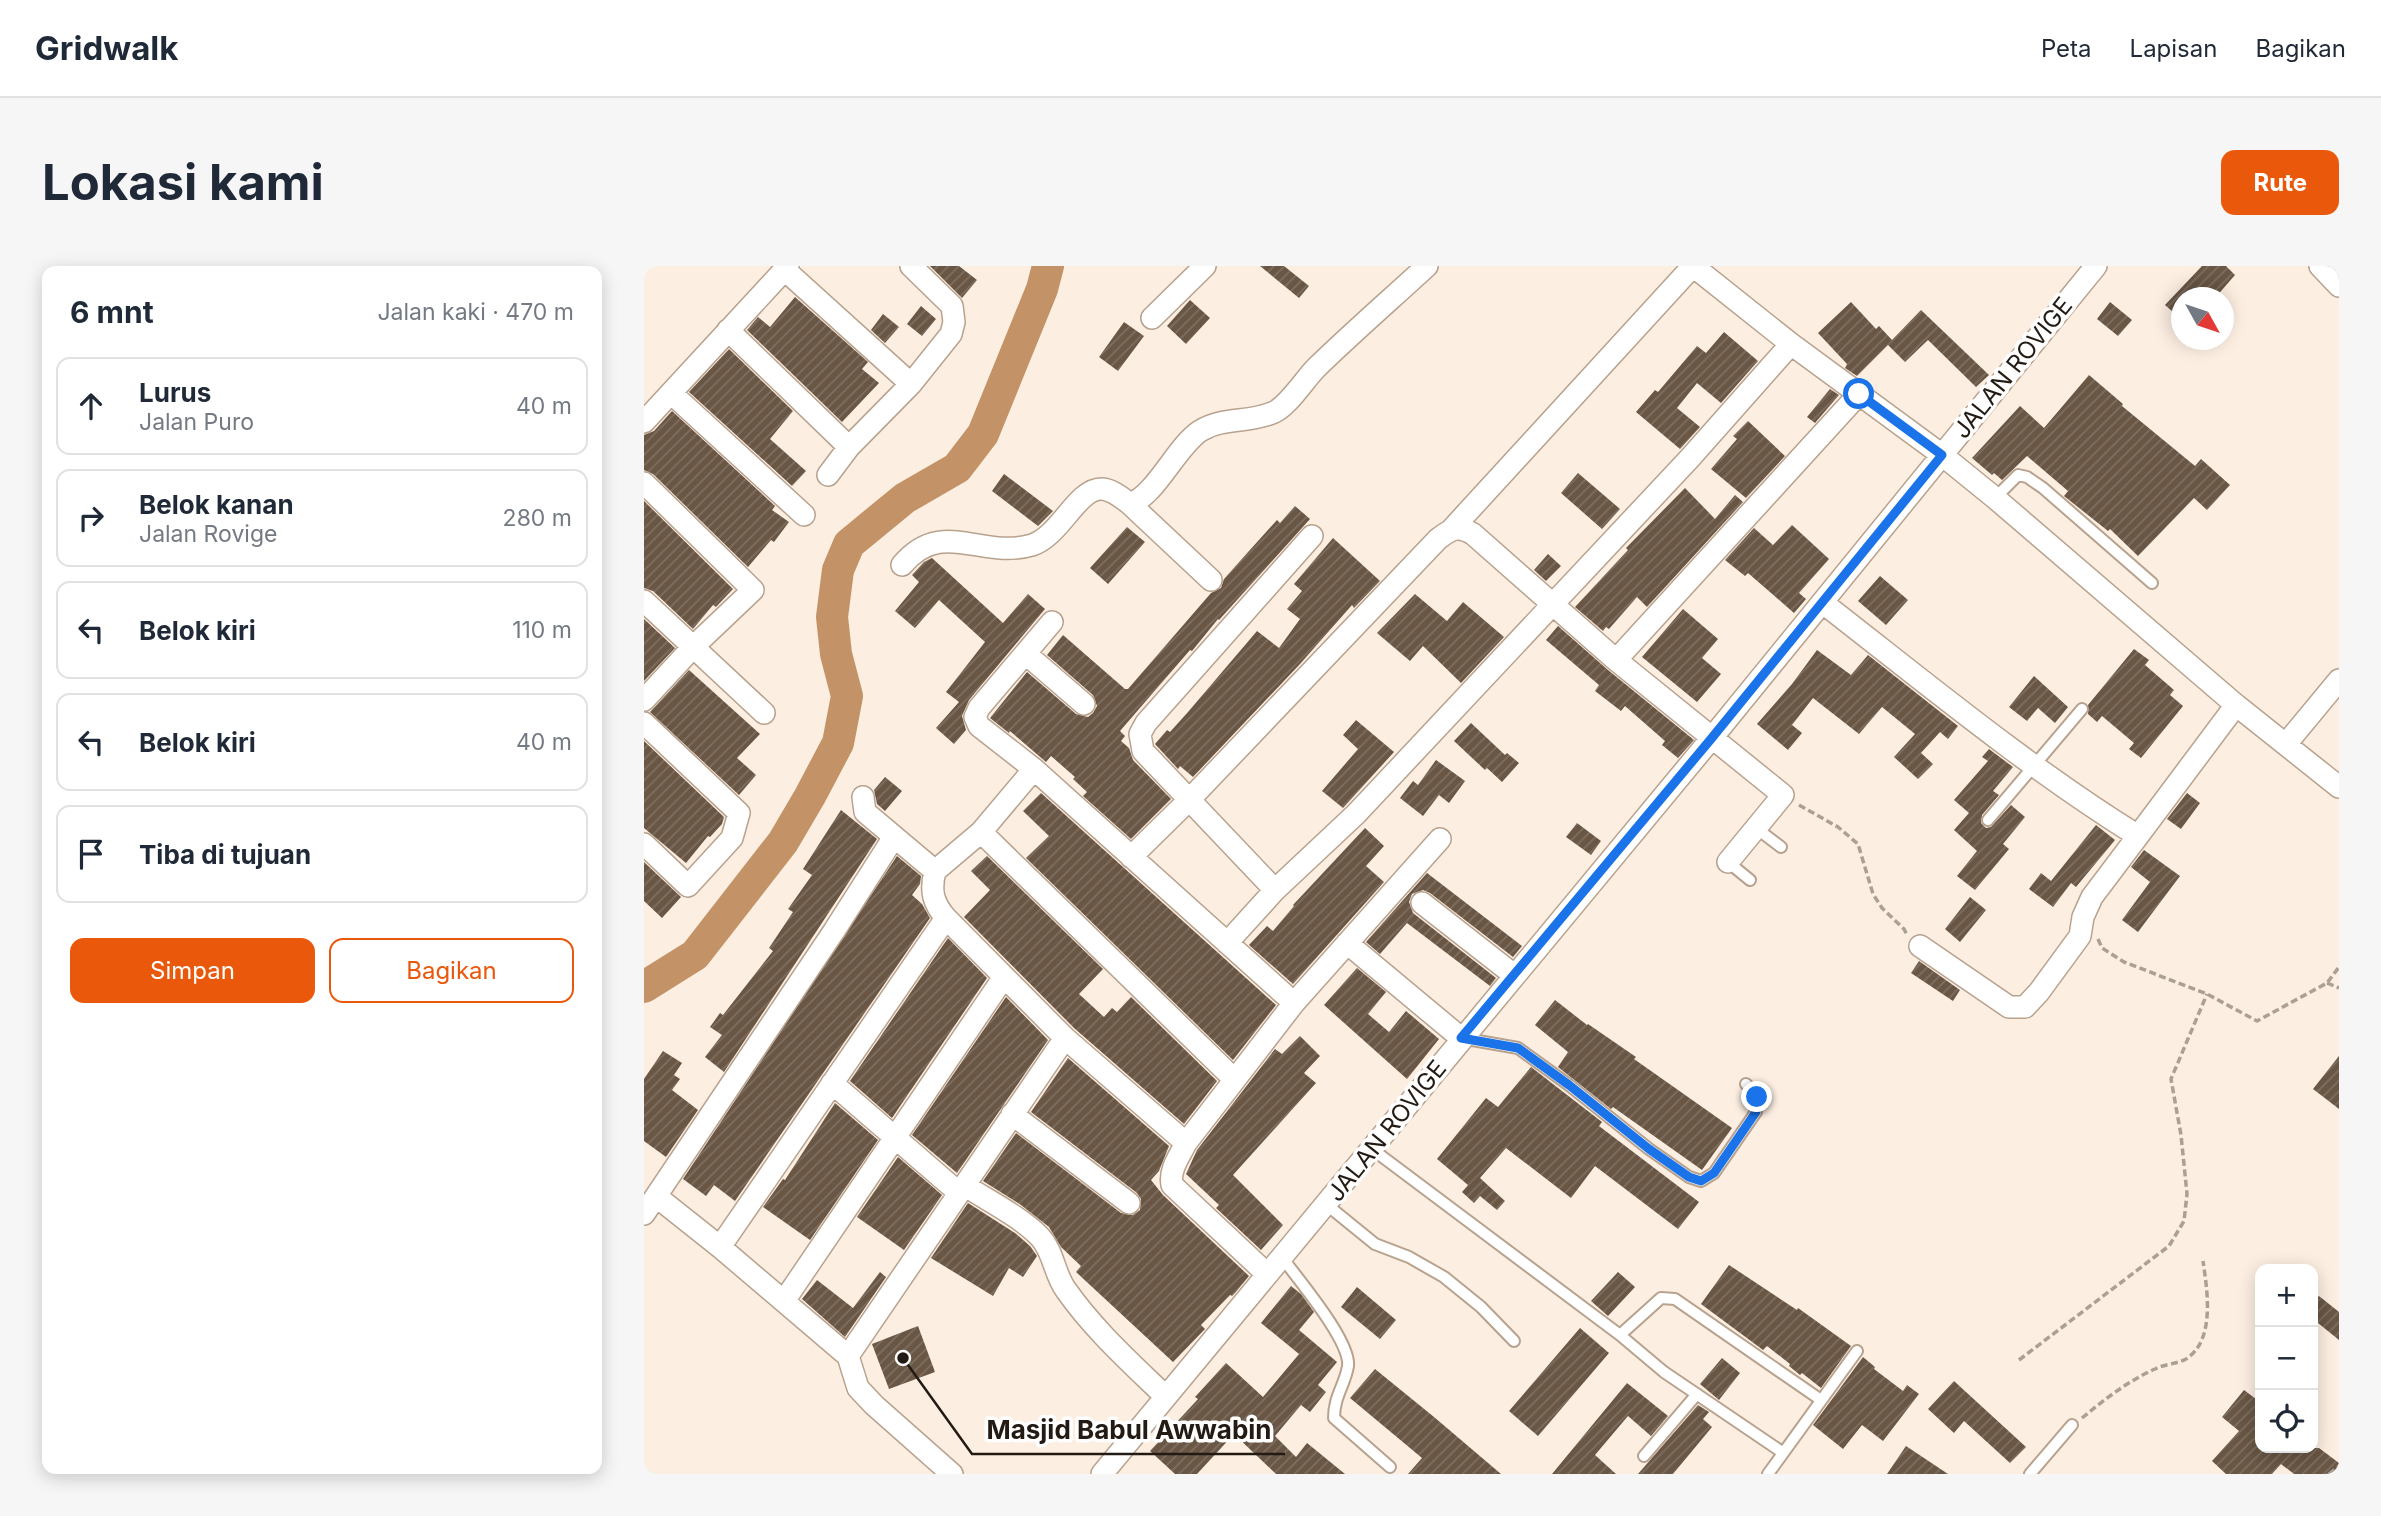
<!DOCTYPE html>
<html lang="id">
<head>
<meta charset="utf-8">
<style>
	body { margin:0; font-family:Inter,sans-serif; background:#f6f6f7; color:#1f2937 }
	.controls { position:absolute; right:21px; bottom:21px; display:grid; overflow:hidden; border-radius:14px; box-shadow:0 4px 18px #0003 }
	.controls button { width:63px; height:63px; display:grid; place-items:center; padding:0; border:0; border-bottom:2px solid #e0e1e3; background:#fff; color:#1f2937; font:35px sans-serif }
	.compass { position:absolute; left:1527px; top:21px; width:63px; height:63px; border-radius:50%; background:#fff; box-shadow:0 4px 18px #0003; rotate:130deg }
	.stop { position:absolute; width:21px; height:21px; margin:-16px; border:5px solid #1a73e8; border-radius:50%; background:#fff }
	.stop.end { background:#1a73e8; border-color:#fff; box-shadow:0 2px 7px #0008 }
	.list { margin:0; padding:0; list-style:none }
	h2 { display:flex; justify-content:space-between; align-items:center; height:91px; margin:0; padding:0 28px; font-size:30px }
	h2 small { font-size:23px; font-weight:400; color:#747a83 }
	.list li { display:grid; grid-template-columns:46px 1fr auto; gap:21px; align-items:center; box-sizing:border-box; height:98px; margin:0 14px 14px; padding:0 14px; border:2px solid #e0e1e3; border-radius:14px }
	.list b { display:block; font-size:26px; white-space:nowrap }
	.list p { margin:0; font-size:23px; white-space:nowrap; color:#747a83 }
	.list em { font-size:23px; font-style:normal; color:#747a83 }
	.actions { display:flex; gap:14px; padding:21px 28px }
	.actions a { flex:1; padding:16px 0; border:2px solid #ea580c; border-radius:14px; text-align:center; font-size:24px; color:#ea580c }
	.actions .main { background:#ea580c; color:#fff }
	.icon { flex:none; width:38px; height:38px; fill:none; stroke:currentColor; stroke-width:2; stroke-linecap:round; stroke-linejoin:round }
	.map { position:relative; flex:none; width:1695px; height:1208px; overflow:hidden; border-radius:14px }
	header { display:flex; align-items:center; gap:42px; box-sizing:border-box; height:98px; padding:0 35px; background:#fff; border-bottom:2px solid #e0e1e3 }
	header strong { font-size:33px }
	nav { display:flex; gap:38px; margin-inline-start:auto; font-size:24px }
	.intro { display:flex; align-items:center; justify-content:space-between; box-sizing:border-box; height:168px; padding:0 42px }
	h1 { margin:0; font-size:49px }
	.button { padding:18px 32px; border-radius:14px; background:#ea580c; color:#fff; font-size:24px; font-weight:700 }
	main { display:flex; gap:42px; padding:0 42px }
	aside { flex:1; background:#fff; border-radius:14px; box-shadow:0 4px 18px #0003 }
	.map>svg:first-child { display:block }
</style>
</head>
<body>
<header>
<strong>Gridwalk</strong>
<nav><a>Peta</a><a>Lapisan</a><a>Bagikan</a></nav>
</header>
<div class="intro"><h1>Lokasi kami</h1><a class="button">Rute</a></div>
<main>
<aside>
<h2>6 mnt<small>Jalan kaki · 470 m</small></h2>
<ul class="list">
<li><svg class="icon" aria-label="ahead" viewBox="0 0 24 24"><path d="M12 20V5M6 11l6-6 6 6"/></svg><div><b>Lurus</b><p>Jalan Puro</p></div><em>40 m</em></li>
<li><svg class="icon" aria-label="right" viewBox="0 0 24 24"><path d="M7 20v-9h11M14 6l5 5-5 5"/></svg><div><b>Belok kanan</b><p>Jalan Rovige</p></div><em>280 m</em></li>
<li><svg class="icon" aria-label="left" viewBox="0 0 24 24"><path d="M17 20v-9H6M10 6l-5 5 5 5"/></svg><div><b>Belok kiri</b></div><em>110 m</em></li>
<li><svg class="icon" aria-label="left" viewBox="0 0 24 24"><path d="M17 20v-9H6M10 6l-5 5 5 5"/></svg><div><b>Belok kiri</b></div><em>40 m</em></li>
<li><svg class="icon" aria-label="arrive" viewBox="0 0 24 24"><path d="M6 21V4h12l-3 4 3 4H6"/></svg><div><b>Tiba di tujuan</b></div></li>
</ul>
<div class="actions"><a class="main">Simpan</a><a>Bagikan</a></div>
</aside>
<div class="map">
<svg width="1695" height="1208" viewBox="0 0 1695 1208">
	<defs>
		<pattern id="building-hatch" width="6" height="6" patternUnits="userSpaceOnUse" patternTransform="scale(1.75)"><rect width="6" height="6" fill="#695644"/><path d="M-1 1l2-2M0 6l6-6M5 7l2-2" fill="none" stroke="#7e6f61"/></pattern>
	</defs>
	<rect width="100%" height="100%" fill="#fceee1"/>
	<g fill="none" stroke-linecap="round" stroke-linejoin="round">
		<!-- river -->
		<path stroke="#c39367" stroke-width="32" d="M0,721L51,689L139,576L166,530L194,477L203,430L192,388L188,351L194,304L205,278L261,232L313,202L339,168L398,23L404,0"/>
	</g>
	<!-- building -->
	<path fill="url(#building-hatch)" d="M286,0H315L333,14L318,32Z
		M616,0H640L665,20L655,32Z
		M1558,0H1582L1591,9L1571,32H1537V53L1521,39Z
		M151,31L224,96L218,103L235,117L198,156L103,64L114,51L126,61Z
		M546,34L566,52L542,78L523,60Z
		M1207,36L1232,63L1235,60L1248,74L1277,44L1345,109L1332,121L1284,74L1261,96L1244,79L1213,110L1201,102L1203,98L1174,67Z
		M1466,36L1488,54L1474,70L1453,53Z
		M277,40L292,53L278,70L263,58Z
		M239,48L255,61L241,77L227,64Z
		M480,56L500,70L474,105L455,91Z
		M1080,66L1114,95L1077,137L1053,117L1033,142L1056,161L1036,183L992,146L1011,124L1014,126L1053,80L1062,87Z
		M85,83L149,145L126,173L162,205L148,220L45,126Z
		M1445,109L1479,138L1478,140L1551,200L1557,193L1586,219L1563,244L1550,232L1494,290L1466,263L1464,265L1420,230L1424,225L1383,190L1358,214L1350,207L1348,209L1328,192L1376,140L1400,162Z
		M1186,123L1195,129L1171,157L1163,151Z
		M28,145L131,240L128,244L145,256L130,276L127,274L104,301L9,208L0,204V169L10,165Z
		M1104,155L1141,190L1102,232L1067,203L1093,173L1089,170Z
		M934,207L976,243L958,263L917,227Z
		M360,208L409,245L394,260L348,225Z
		M1041,222L1071,253L1091,229L1099,236L1003,341L993,331L965,363L962,361L959,365L931,341L984,284L982,282Z
		M0,235L89,323L72,341L69,339L49,363L9,325L0,322Z
		M651,240L666,253L575,354L574,353L548,385L546,384L476,465L481,470L477,475L485,482L489,494L527,533L487,573L439,530L443,526L429,513L431,511L407,490L402,496L366,465L365,467L346,452L383,406L432,448L444,451L449,447L453,440L449,429L403,389L419,369L481,423H484L567,327L577,322L580,313L605,285L633,254L636,257Z
		M1148,259L1185,293L1155,327L1162,333L1150,347L1104,307L1101,310L1081,294L1110,262L1129,279Z
		M483,261L501,276L464,318L446,302Z
		M689,272L736,315L710,342L708,339L656,398L549,511L536,500L534,503L511,478L523,464L526,466L544,446L613,365L635,382L656,353L643,343L658,325L650,318Z
		M904,288L917,300L902,315L890,304Z
		M288,292L359,357L384,328L401,343L325,434L318,450L322,464L310,478L292,462L315,436L302,426L341,376L295,334L271,362L251,345L275,316L268,309L280,296Z
		M1236,310L1264,334L1242,359L1214,335Z
		M771,328L803,355L819,336L860,371L817,417L779,380L766,395L733,367Z
		M1039,343L1074,373L1058,392L1077,408L1053,436L998,391Z
		M0,353L31,382L0,415Z
		M914,360L964,404L1050,474L1034,492L1018,479L1021,475L981,440L977,445L951,425L955,419L902,374Z
		M1490,383L1505,394L1501,399L1530,424L1526,429L1539,440L1497,492L1485,483L1490,477L1458,450L1453,456L1444,448V439Z
		M1173,384L1207,409L1224,389L1314,460L1304,473L1296,466L1277,487L1289,498L1274,513L1250,491L1271,468L1238,441L1215,468L1169,432L1148,459L1158,467L1144,484L1113,458L1148,418Z
		M45,404L116,468L93,492L112,509L95,529L6,446Z
		M1390,410L1424,441L1411,457L1394,442L1383,455L1365,441Z
		M712,454L750,486L699,542L678,525L714,483L699,469Z
		M827,457L861,489L863,487L875,497L858,516L843,502L841,504L810,475Z
		M0,475L80,551L78,558L66,571L64,570L42,597L0,562Z
		M1345,483L1369,501L1349,525L1355,529L1338,549L1337,557L1342,562L1347,561L1367,539L1381,551L1359,578L1365,583L1331,624L1313,610L1333,585L1310,564L1325,547L1310,534L1344,495L1338,491Z
		M792,494L821,515L805,537L795,529L779,550L756,532L769,515L774,519Z
		M241,511L258,525L241,545L233,538L230,524Z
		M397,527L632,739L589,794L382,592L405,570L379,545Z
		M1543,527L1556,537L1537,563L1523,553Z
		M197,544L233,573L80,806L61,791L78,769L66,761L76,747L79,749L129,685L125,682L149,646L144,643L168,609L159,603Z
		M933,557L957,575L947,589L922,571Z
		M1452,559L1471,574L1432,621L1427,617L1409,641L1385,623L1397,607L1407,615Z
		M721,562L740,580L722,600L740,616L649,718L605,679L623,660L629,665L650,640L649,639Z
		M1500,584L1536,610L1494,666L1478,654L1506,616L1487,601Z
		M253,590L277,610L276,618L268,629L278,638L286,652L91,935L70,919L62,930L39,913Z
		M343,590L459,703L435,728L460,751L468,742L473,746L487,731L573,815L540,858L430,762L320,651L346,624L327,605Z
		M0,596L37,631L18,652L0,635Z
		M783,607L878,680L869,691L786,627L779,624L768,628L765,636L769,647L852,712L846,720L763,657L736,688L722,676Z
		M1326,631L1342,644L1316,676L1301,663Z
		M304,672L343,712L248,852L206,815Z
		M1275,695L1316,724L1309,735L1267,707Z
		M713,702L742,726L724,748L745,766L762,745L795,773L763,813L680,739Z
		M362,731L404,774L313,907L268,869Z
		M911,734L943,759L944,758L992,791L990,793L1088,862L1058,904L969,841L967,843L914,801L924,786L891,759Z
		M656,770L676,790L660,807L672,817L589,909L639,959L617,984L572,942L575,939L542,908L553,884L631,783L638,788Z
		M19,785L38,797L30,809L36,813L28,824L54,844L22,891L0,875V813Z
		M1695,790V843L1669,823Z
		M424,792L525,880L515,905L507,914L519,929L605,1010L591,1027L588,1030L586,1029L557,1059L561,1063L529,1096L432,1006L437,1000L417,981L405,961L377,939L339,915L372,867L477,947L489,949L496,944L497,933L493,927L387,846Z
		M887,801L958,856L955,860L1055,936L1034,963L951,900L927,932L862,882L836,912L861,935L853,944L836,930L830,937L818,926L824,919L793,893L842,832L854,841Z
		M191,837L234,874L166,974L119,941L139,913L141,914Z
		M254,891L298,929L260,984L213,951Z
		M324,937L371,967L386,980L393,990L379,1011L365,1002L349,1030L287,992Z
		M1085,999L1153,1044L1154,1042L1207,1080L1177,1122L1158,1107L1156,1109L1145,1100L1146,1098L1123,1080L1119,1084L1057,1038Z
		M236,1006L242,1011L201,1071L158,1033L173,1014L209,1042Z
		M974,1006L991,1021L964,1050L947,1035Z
		M647,1020L657,1028L670,1046L655,1064L693,1096L674,1119L682,1126L666,1146L657,1139L631,1170L652,1191L663,1177L701,1208H632L590,1168L553,1208H531L506,1185L554,1133L551,1131L582,1097L619,1131L655,1088L617,1057Z
		M713,1021L752,1054L736,1073L697,1041Z
		M1675,1030L1695,1046V1074L1669,1053V1038Z
		M274,1060L291,1106L245,1123L228,1078Z
		M936,1062L965,1087L894,1170L865,1145Z
		M1219,1091L1231,1101L1230,1103L1259,1125L1263,1119L1275,1128L1239,1175L1218,1159L1199,1183L1169,1159Z
		M1078,1092L1096,1107L1075,1134L1056,1118Z
		M731,1103L790,1151L857,1208H764L778,1192L706,1132Z
		M1310,1115L1382,1181L1366,1197L1320,1155L1310,1167L1284,1143Z
		M983,1117L1024,1150L1007,1170L984,1150L951,1189L972,1208H908Z
		M1600,1124L1616,1136V1182H1675L1695,1197V1208H1650L1637,1198L1628,1208H1582L1568,1195L1595,1165L1578,1151Z
		M1054,1139L1065,1146L1059,1153L1068,1161L1029,1208H994Z
		M1262,1180L1304,1208H1243Z"/>
	<g fill="none" stroke-linecap="round" stroke-linejoin="round">
		<!-- service casing -->
		<g stroke="#b8a28e" stroke-width="14">
			<path id="service" d="M1351,232L1374,209L1383,211L1399,222L1508,317
				M1344,554L1438,443
				M1112,562L1137,581
				M1084,596L1106,614
				M817,772L874,782L925,819L1005,883L1045,911L1057,915L1070,907L1112,846L1113,830L1102,818
				M728,883L976,1069L1020,1106L1138,1186
				M683,939L731,978L765,991L800,1011L837,1041L870,1075
				M637,990C653,1012 707,1075 704,1100C701,1119 690,1130 690,1152L746,1201
				M976,1069L1017,1032L1031,1033L1177,1134
				M1000,1190L1053,1128
				M1124,1208L1213,1085
				M1386,1208L1428,1159"/>
		</g>
		<!-- minor casing -->
		<g stroke="#b8a28e" stroke-width="24">
			<path id="minor" d="M1049,0L1147,78L1298,189L1351,232L1592,439L1695,521
				M1676,0L1695,20
				M141,4L267,118
				M508,52L561,0
				M84,64L205,181
				M27,127L160,249
				M0,156L144,0
				M184,209L205,181L267,118L307,68L310,56L308,40L267,0
				M0,217L109,324L49,381L0,434
				M486,238L567,314
				M808,263L1049,0
				M258,299C298,251 337,294 388,279C416,270 433,223 457,223C468,223 478,232 486,238C512,229 532,181 556,165C578,151 604,157 628,147C643,142 661,113 672,102C708,67 746,34 783,0
				M0,335L120,447
				M1179,337C1282,417 1383,501 1494,570L1592,439
				M408,356L335,442L331,451L335,460L390,503L650,737
				M382,388L440,438
				M972,394L1215,128
				M0,457L95,547L88,572L44,620L0,578
				M1642,478L1695,414
				M390,503L337,566L291,605C286,625 289,637 302,652L421,772L542,877
				M219,531L221,546L291,605
				M337,566L590,813
				M487,591L546,533L794,273C807,263 813,259 829,268L972,394L1139,529L1084,596
				M631,624L499,485L496,468L502,457L668,270
				M778,637L870,709
				M583,677L631,624L712,548L1046,192L1147,78
				M703,677L817,772
				M1276,680L1365,741H1381L1395,726L1436,670L1439,651L1448,631L1494,570
				M188,817L314,926
				M368,848L485,937
				M320,919C343,934 377,951 396,971C410,986 410,1008 422,1024C450,1064 487,1097 522,1131
				M13,931L76,981L204,1090L421,772
				M0,948L190,665L250,571
				M76,981L302,652
				M623,1008L528,919C525,904 535,891 542,877L650,737L796,573
				M140,1035L360,711
				M204,1090L214,1122L230,1139L308,1208
				M458,1208L1067,473L1452,0"/>
		</g>
		<!-- path -->
		<path stroke="#aba094" stroke-width="3.5" stroke-dasharray="7 3.5" stroke-linecap="butt" d="M1155,539L1194,561L1214,578L1229,628L1238,642L1260,663L1263,669
			M1454,673L1458,682L1480,696L1563,728L1613,755L1683,717L1695,701
			M1683,717L1695,722
			M1375,1094L1525,980L1540,955L1543,928L1537,869L1527,813L1563,728
			M1438,1152C1461,1133 1484,1115 1511,1103C1520,1098 1533,1098 1542,1093C1572,1074 1563,1023 1559,995
			M1685,1208L1695,1200"/>
		<!-- service -->
		<use href="#service" stroke="#fff" stroke-width="10"/>
		<!-- minor -->
		<use href="#minor" stroke="#fff" stroke-width="21"/>
	</g>
	<g fill="none" stroke-linecap="round" stroke-linejoin="round">
		<!-- route -->
		<path stroke="#1a73e8" stroke-width="9" d="M1113,831L1112,846L1070,907L1057,915L1045,911L1005,883L925,819L874,782L817,772L1067,473L1298,189L1215,128"/>
	</g>
	<g text-anchor="middle" stroke-width="7" stroke-linejoin="round" paint-order="stroke">
		<!-- street labels -->
		<g font-size="24" fill="#231b13" stroke="#fefefe">
			<text transform="translate(1369 102) rotate(-51)" y="8">JALAN ROVIGE</text>
			<text transform="translate(743 865) rotate(-51)" y="8">JALAN ROVIGE</text>
		</g>
	</g>
	<!-- callouts -->
	<path fill="none" stroke="#231b13" stroke-width="2.5" d="M259 1092L328 1188H641"/>
	<circle fill="#231b13" stroke="#fefefe" stroke-width="2.5" cx="259" cy="1092" r="7"/>
	<g font-size="26" text-anchor="middle" font-weight="bold" fill="#231b13" stroke="#fefefe" stroke-width="7" stroke-linejoin="round" paint-order="stroke">
		<text x="485" y="1173">Masjid Babul Awwabin</text>
	</g>
</svg>
<div class="controls">
<button>+</button>
<button>−</button>
<button><svg class="icon" aria-label="locate" viewBox="0 0 24 24"><circle cx="12" cy="12" r="6"/><path d="M12 2v4M12 18v4M2 12h4M18 12h4"/></svg></button>
</div>
<svg class="compass" viewBox="-18 -18 36 36"><path d="M0-13l5 13h-10z" fill="#e53935"/><path d="M0 13l5-13h-10z" fill="#747a83"/></svg>
<div class="stop" style="left:1215px;top:128px"></div>
<div class="stop end" style="left:1113px;top:831px"></div>
</div>
</main>
</body>
</html>
